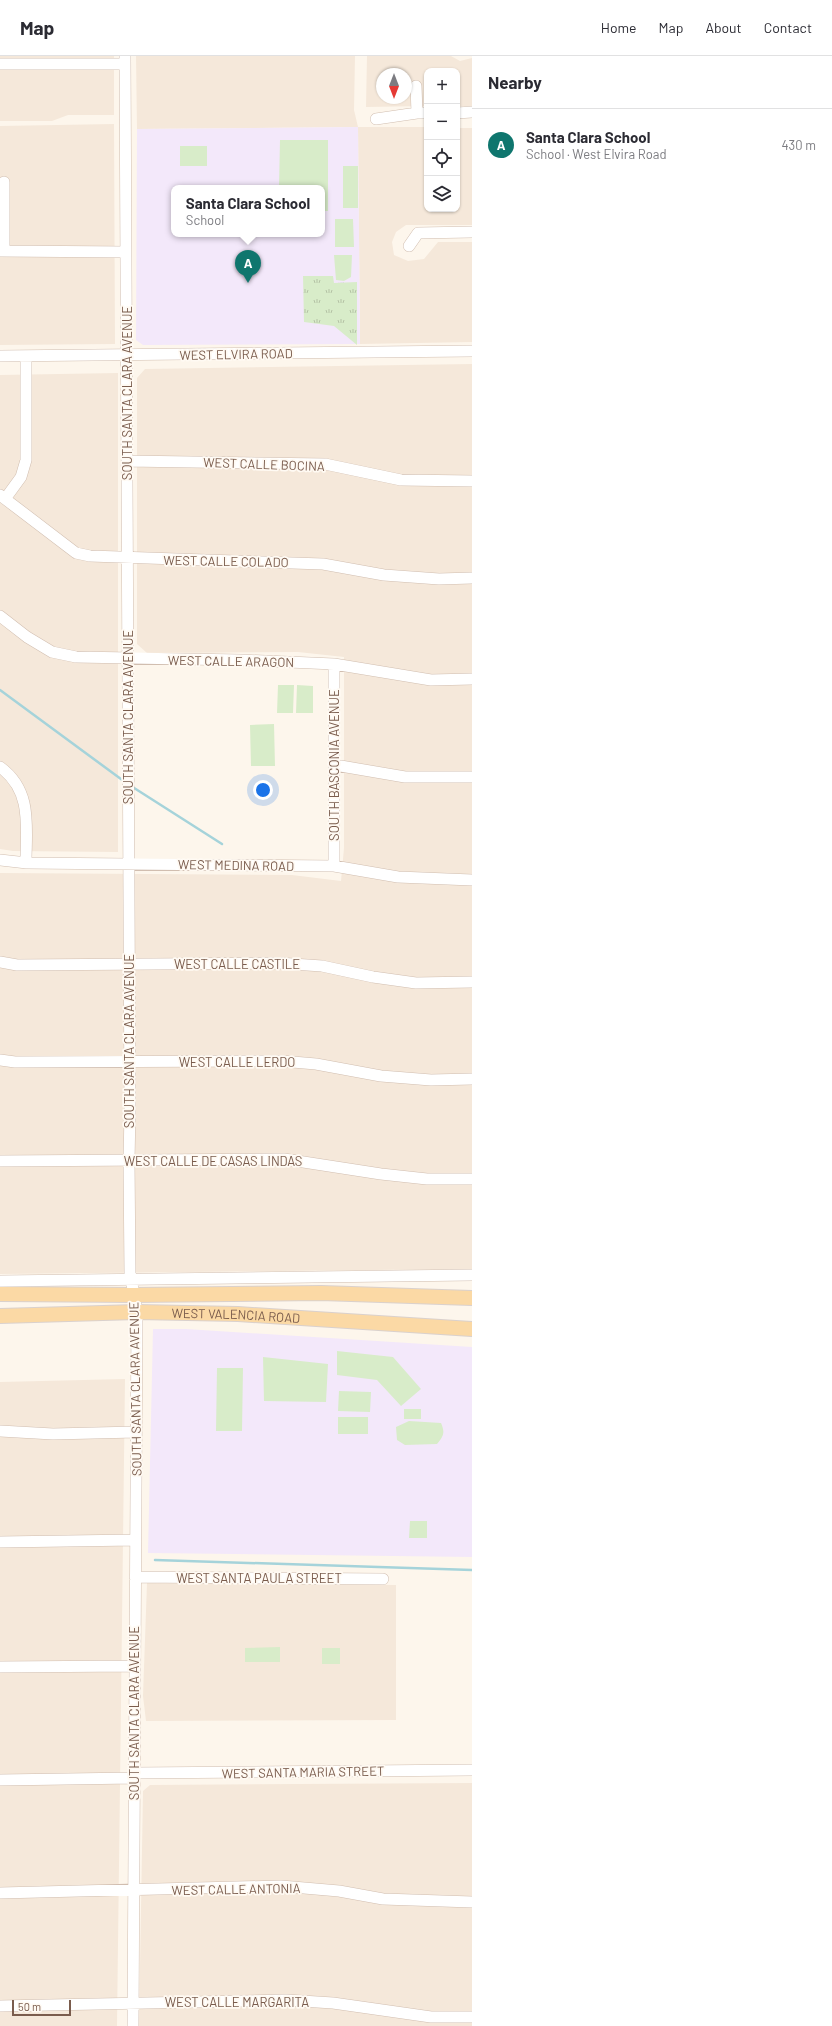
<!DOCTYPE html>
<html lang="en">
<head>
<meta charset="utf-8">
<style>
	body { margin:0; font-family:Barlow,sans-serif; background:#f7f7f7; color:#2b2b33 }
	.controls { position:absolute; right:12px; top:12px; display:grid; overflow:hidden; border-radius:8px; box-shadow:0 1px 3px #0004 }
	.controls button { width:36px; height:36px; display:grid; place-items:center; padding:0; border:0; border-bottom:1px solid #e1e1e2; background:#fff; color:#2b2b33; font:20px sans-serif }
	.compass { position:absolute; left:376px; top:12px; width:36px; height:36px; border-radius:50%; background:#fff; box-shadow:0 1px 3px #0004; rotate:180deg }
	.scale { position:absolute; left:12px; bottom:10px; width:59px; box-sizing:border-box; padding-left:4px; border:2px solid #7a5c4d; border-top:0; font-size:11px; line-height:14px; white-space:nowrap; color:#7a5c4d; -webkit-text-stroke:3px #fffaf3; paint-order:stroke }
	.you { position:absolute; left:263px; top:734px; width:14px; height:14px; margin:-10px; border:3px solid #fff; border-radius:50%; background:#1a73e8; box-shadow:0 0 0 6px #1a73e833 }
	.badge { display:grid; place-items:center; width:26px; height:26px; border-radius:50%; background:#0f766e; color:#fff; font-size:13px; font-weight:700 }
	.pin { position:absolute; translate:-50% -33px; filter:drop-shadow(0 1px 2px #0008) }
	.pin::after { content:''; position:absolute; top:21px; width:14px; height:12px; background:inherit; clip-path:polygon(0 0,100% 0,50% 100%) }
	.popup { position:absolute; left:171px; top:129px; width:154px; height:52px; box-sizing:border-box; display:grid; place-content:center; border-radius:8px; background:#fff; filter:drop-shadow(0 1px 3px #0005); font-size:13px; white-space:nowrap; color:#7c7c81 }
	.popup b { font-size:15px; color:#2b2b33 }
	.popup::after { content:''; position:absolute; left:50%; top:100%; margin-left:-8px; border:8px solid transparent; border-top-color:#fff }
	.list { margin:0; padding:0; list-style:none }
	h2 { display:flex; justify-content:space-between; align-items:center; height:52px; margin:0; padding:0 16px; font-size:17px }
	h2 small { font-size:13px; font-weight:400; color:#7c7c81 }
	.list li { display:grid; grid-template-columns:26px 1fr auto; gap:12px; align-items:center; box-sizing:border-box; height:72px; padding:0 16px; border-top:1px solid #e1e1e2 }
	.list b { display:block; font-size:15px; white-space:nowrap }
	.list p { margin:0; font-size:13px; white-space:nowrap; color:#7c7c81 }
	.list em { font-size:13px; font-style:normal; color:#7c7c81 }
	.icon { flex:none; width:22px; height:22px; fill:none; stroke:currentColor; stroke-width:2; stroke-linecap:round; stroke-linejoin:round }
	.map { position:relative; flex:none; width:472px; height:1970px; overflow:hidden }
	header { display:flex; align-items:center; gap:24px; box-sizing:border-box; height:56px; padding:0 20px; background:#fff; border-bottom:1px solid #e1e1e2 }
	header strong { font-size:19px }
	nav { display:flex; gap:22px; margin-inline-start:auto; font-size:14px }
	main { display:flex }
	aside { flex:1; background:#fff }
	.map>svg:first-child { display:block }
</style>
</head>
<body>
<header>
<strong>Map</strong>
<nav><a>Home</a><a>Map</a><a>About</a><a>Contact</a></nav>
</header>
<main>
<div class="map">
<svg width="472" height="1970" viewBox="0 0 472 1970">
	<defs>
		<pattern id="grass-tufts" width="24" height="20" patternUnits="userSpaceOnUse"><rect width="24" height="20" fill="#d8ecc9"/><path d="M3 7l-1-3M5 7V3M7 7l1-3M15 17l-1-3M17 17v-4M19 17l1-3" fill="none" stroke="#b4c2a5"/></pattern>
	</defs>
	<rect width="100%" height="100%" fill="#fdf6ec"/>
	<!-- residential -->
	<path fill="#f5e8da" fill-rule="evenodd" d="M0,0H114V59H68L52,65H0Z
		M136,0H355L354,54L358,71H427V153H457V72H472V169H406L396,176L392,186L394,199L408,205L424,203L438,186H472V286L360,288L358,71L137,73Z
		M367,0H451L460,5L472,2V50H457V15H427V50L366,51ZM382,18H406V42H382Z
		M114,68L115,288L0,289V70Z
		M472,308V1213L0,1218V817L292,819L341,825L344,792V601L298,596L147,597L137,588V322L145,313Z
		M118,317V796L13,795L0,793V319Z
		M125,1323L117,1970H0V1326Z
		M147,1527L396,1529V1664L146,1665L143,1640Z
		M472,1727V1970H139L143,1735L150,1729Z"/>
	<!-- education -->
	<path fill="#f3e8fa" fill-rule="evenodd" d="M358,71L360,288L143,289L136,284L137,73ZM174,132H322V178H174Z
		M153,1273H186L472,1291V1501L148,1497Z"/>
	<!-- grass -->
	<path fill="url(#grass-tufts)" d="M303,220H333L334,227L357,226V289L334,270L304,266Z"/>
	<!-- park -->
	<path fill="#d8ecc9" d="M280,84H328V155H322V132H279Z
		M180,90H207V110H180Z
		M343,110H358V152H343Z
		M335,163H353L354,191H335Z
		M334,199H352L351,221L344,225L336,224Z
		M278,629H294L293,657H277Z
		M297,629L313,630V657H296Z
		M274,668L275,710H251L250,669Z
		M337,1295L393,1301L421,1333L401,1350L377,1324L337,1319Z
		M263,1301L328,1308L326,1346L264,1345Z
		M217,1312H243L242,1375H216Z
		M339,1335L371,1336L370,1356L338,1355Z
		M404,1353H421V1363H404Z
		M338,1361H368V1378H338Z
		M409,1365L441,1367C445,1376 444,1380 437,1388L405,1389L397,1384L396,1371Z
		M410,1465H427V1482H409Z
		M280,1591V1606H245V1592Z
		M322,1592H340V1608H322Z"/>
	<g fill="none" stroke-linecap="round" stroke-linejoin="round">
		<!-- stream -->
		<path stroke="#a5d3da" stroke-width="2.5" d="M0,634L125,726
			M131,730L222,788
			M155,1504L472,1514"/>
		<!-- minor casing -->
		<g stroke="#d1beb0" stroke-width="12">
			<path id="minor" d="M125,0L130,1056L129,1105L130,1217L137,1256L133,1970
				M0,8H125
				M416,30L417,57H427
				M457,57L472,56
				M376,63L417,57
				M409,190L418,177L472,176
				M0,195L126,196
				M4,195V126
				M0,300L472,295
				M127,405L325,408L401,424L472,425
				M0,439L76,497L90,500L323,508L384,519L439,523L472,522
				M5,443L21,421L26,404V300
				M0,560L27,581L52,596L76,601L240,604L334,608L431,624L472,623
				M334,608V810
				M335,709L405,721H472
				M0,711C33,735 26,771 26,807
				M0,804L27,807L334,810L398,821L472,824
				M0,906L17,909L278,907L322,910L373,921L416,927L472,926
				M0,1004L15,1006L281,1005L316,1008L381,1020L431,1024L472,1023
				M0,1105L284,1103L381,1118L427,1123H472
				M0,1225L472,1219
				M0,1375L53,1378L136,1376
				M0,1486L135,1484
				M135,1521L383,1523
				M0,1611L134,1610
				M134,1717L472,1714
				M0,1724L134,1722
				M0,1837L281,1830L339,1835L383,1843L472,1846
				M0,1950L286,1944L333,1947L431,1961H472"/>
		</g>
		<!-- major casing -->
		<g stroke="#dad1cd" stroke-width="16">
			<g id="major">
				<path d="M0,1238L133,1239L321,1237L472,1242"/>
				<path id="s1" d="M0,1260L137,1256L238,1258L472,1273"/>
			</g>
		</g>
		<!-- minor -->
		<use href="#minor" stroke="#fff" stroke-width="11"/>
		<!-- major -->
		<use href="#major" stroke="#fbd9a5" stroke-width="14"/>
	</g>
	<g text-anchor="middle" stroke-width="3.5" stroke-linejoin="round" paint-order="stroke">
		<!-- street labels -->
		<g font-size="13" fill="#7a5c4d" stroke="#fffaf3">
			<text transform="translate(236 298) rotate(-1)" y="5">WEST ELVIRA ROAD</text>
			<text transform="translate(127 337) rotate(-90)" y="5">SOUTH SANTA CLARA AVENUE</text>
			<text transform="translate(264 408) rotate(2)" y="5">WEST CALLE BOCINA</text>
			<text transform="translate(226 505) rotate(1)" y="5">WEST CALLE COLADO</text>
			<text transform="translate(231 605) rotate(1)" y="5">WEST CALLE ARAGON</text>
			<text transform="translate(128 661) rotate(-90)" y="5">SOUTH SANTA CLARA AVENUE</text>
			<text transform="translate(334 709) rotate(-90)" y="5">SOUTH BASCONIA AVENUE</text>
			<text transform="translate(236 809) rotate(1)" y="5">WEST MEDINA ROAD</text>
			<text x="237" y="913">WEST CALLE CASTILE</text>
			<text transform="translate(129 985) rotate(-90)" y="5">SOUTH SANTA CLARA AVENUE</text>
			<text x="237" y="1011">WEST CALLE LERDO</text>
			<text x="213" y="1110">WEST CALLE DE CASAS LINDAS</text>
			<text dy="5" stroke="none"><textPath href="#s1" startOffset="236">WEST VALENCIA ROAD</textPath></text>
			<text transform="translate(135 1333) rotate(-91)" y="5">SOUTH SANTA CLARA AVENUE</text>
			<text x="259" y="1527">WEST SANTA PAULA STREET</text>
			<text transform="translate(134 1657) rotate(-90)" y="5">SOUTH SANTA CLARA AVENUE</text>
			<text transform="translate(303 1716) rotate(-1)" y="5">WEST SANTA MARIA STREET</text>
			<text transform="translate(236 1833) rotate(-1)" y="5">WEST CALLE ANTONIA</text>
			<text x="237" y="1951">WEST CALLE MARGARITA</text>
		</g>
	</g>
</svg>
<div class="controls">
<button>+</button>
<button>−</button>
<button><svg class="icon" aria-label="locate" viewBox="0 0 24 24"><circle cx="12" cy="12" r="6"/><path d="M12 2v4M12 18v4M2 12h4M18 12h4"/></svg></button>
<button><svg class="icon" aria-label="layers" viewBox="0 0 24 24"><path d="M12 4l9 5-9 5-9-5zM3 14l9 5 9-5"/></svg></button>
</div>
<svg class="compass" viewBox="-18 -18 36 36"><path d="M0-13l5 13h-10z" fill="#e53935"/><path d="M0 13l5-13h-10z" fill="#7c7c81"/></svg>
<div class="scale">50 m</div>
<div class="you"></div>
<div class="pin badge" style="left:248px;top:227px">A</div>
<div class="popup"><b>Santa Clara School</b>School</div>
</div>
<aside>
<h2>Nearby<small></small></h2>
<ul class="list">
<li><span class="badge">A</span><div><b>Santa Clara School</b><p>School · West Elvira Road</p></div><em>430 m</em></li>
</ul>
</aside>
</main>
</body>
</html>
